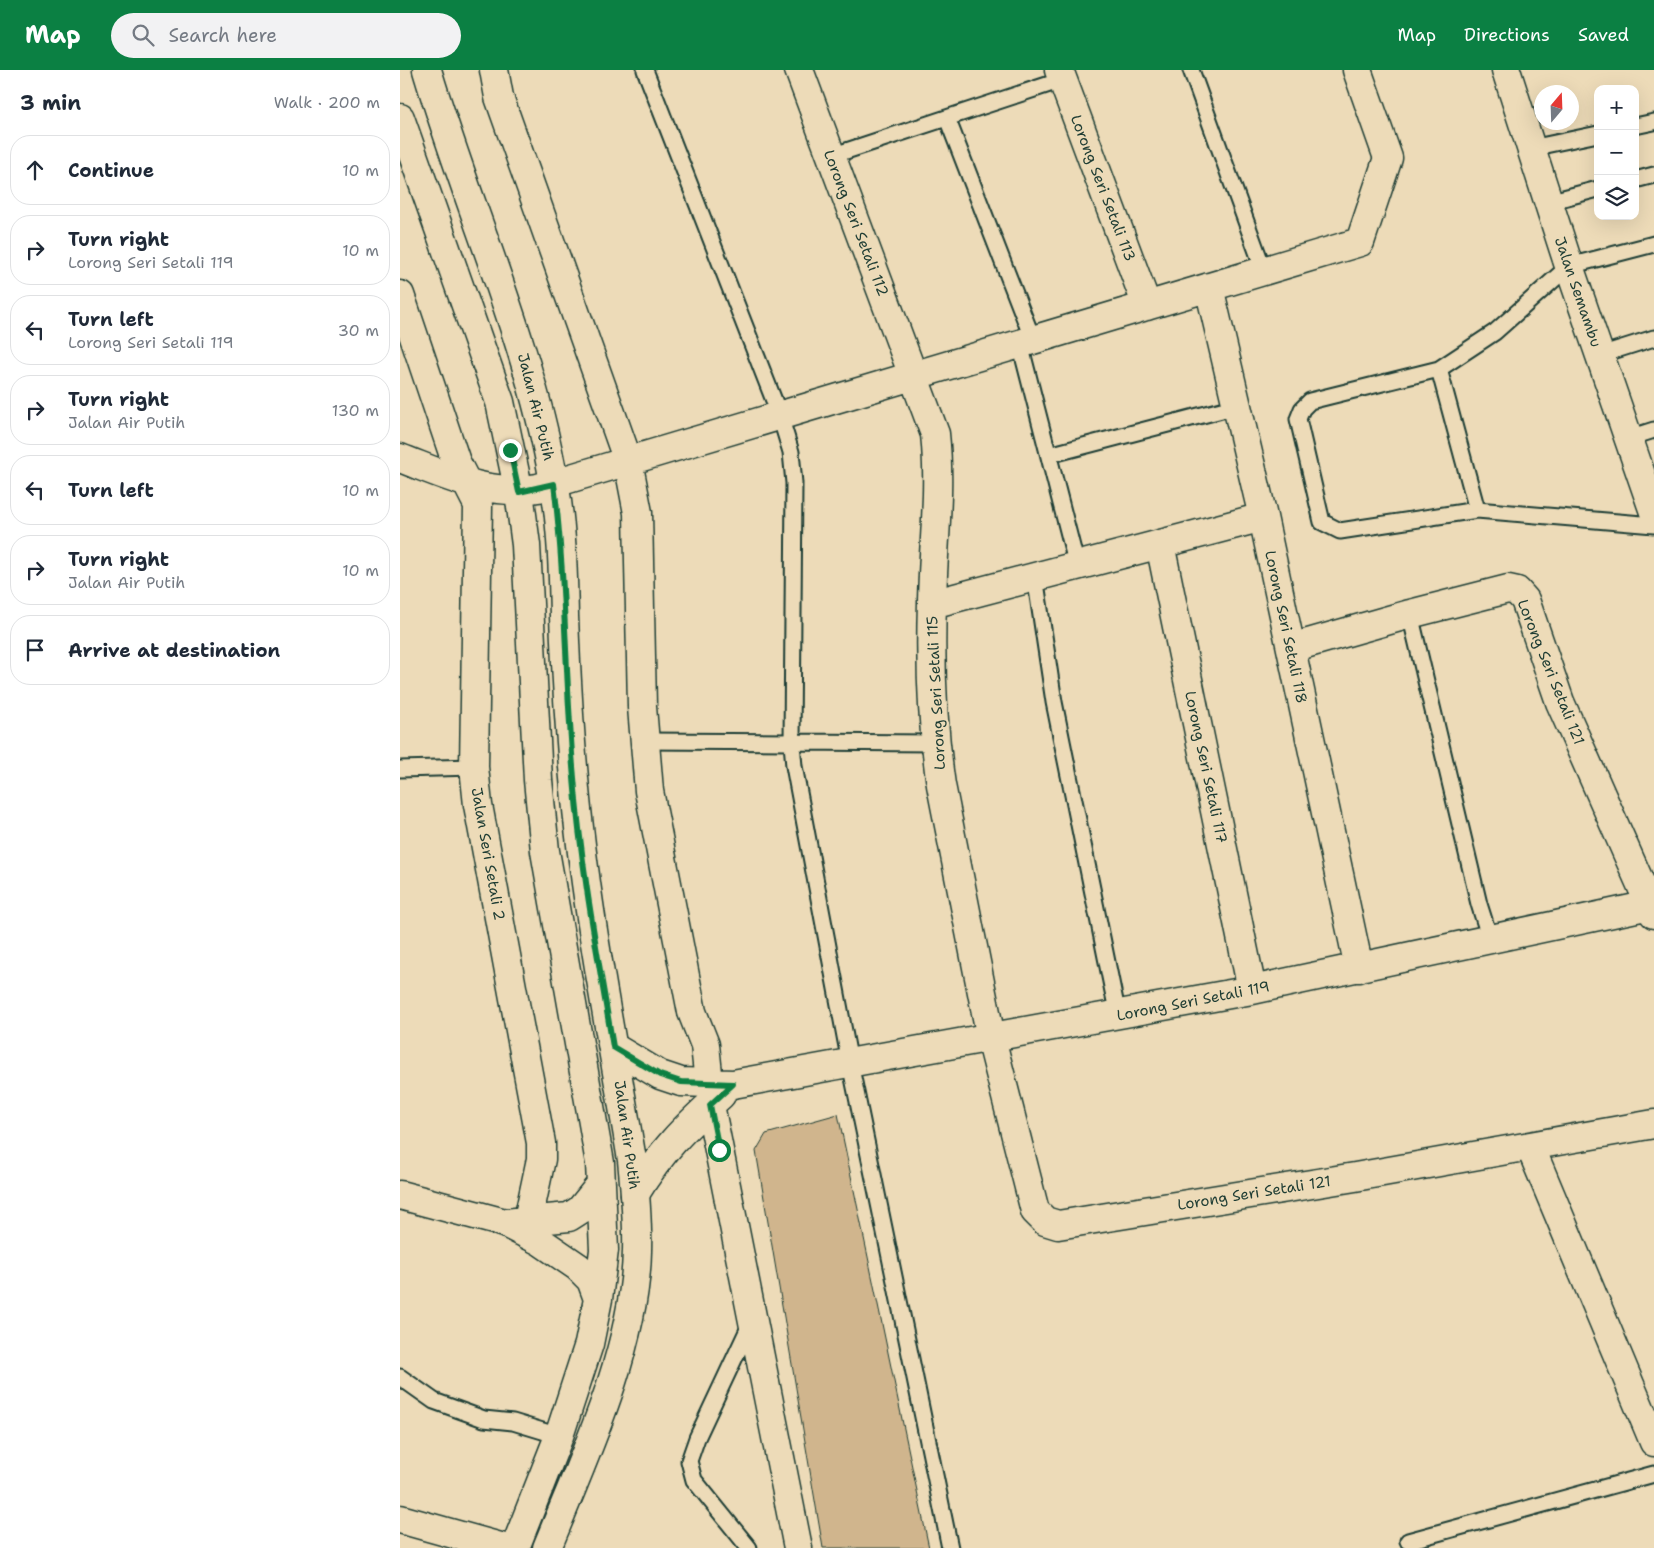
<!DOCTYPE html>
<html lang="en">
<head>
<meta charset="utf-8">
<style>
	body { margin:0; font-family:"Shantell Sans",sans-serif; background:#f2f2f3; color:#1f2937 }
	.controls { position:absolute; right:15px; top:15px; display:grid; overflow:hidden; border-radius:10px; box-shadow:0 5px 20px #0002 }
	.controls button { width:45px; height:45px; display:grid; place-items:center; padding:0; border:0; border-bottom:1px solid #e0e1e3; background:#fff; color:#1f2937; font:25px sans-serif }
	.compass { position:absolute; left:1134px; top:15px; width:45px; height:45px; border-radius:50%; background:#fff; box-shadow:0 5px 20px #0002; rotate:19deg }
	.stop { position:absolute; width:15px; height:15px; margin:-11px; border:4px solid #0b8043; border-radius:50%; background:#fff }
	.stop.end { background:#0b8043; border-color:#fff; box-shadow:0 1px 5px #0008 }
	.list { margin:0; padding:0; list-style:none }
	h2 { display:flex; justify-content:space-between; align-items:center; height:65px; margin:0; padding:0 20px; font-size:21px }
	h2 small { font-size:16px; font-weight:400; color:#747a83 }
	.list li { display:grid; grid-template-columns:32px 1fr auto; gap:15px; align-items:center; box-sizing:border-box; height:70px; margin:0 10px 10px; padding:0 10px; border:1px solid #e0e1e3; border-radius:20px }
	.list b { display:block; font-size:19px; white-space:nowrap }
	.list p { margin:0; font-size:16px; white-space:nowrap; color:#747a83 }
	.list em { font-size:16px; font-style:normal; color:#747a83 }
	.icon { flex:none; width:28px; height:28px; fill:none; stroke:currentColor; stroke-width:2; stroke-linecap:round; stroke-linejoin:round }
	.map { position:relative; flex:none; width:1254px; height:1478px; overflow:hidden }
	header { display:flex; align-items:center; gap:30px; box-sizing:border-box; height:70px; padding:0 25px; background:#0b8043; color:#fff }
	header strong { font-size:24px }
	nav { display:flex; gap:28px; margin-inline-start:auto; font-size:18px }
	.search { width:350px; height:45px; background:#f2f2f3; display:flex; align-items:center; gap:12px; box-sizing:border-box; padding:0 18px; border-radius:28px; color:#747a83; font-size:19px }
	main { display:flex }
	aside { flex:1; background:#fff }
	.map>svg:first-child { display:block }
</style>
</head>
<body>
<header>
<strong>Map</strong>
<div class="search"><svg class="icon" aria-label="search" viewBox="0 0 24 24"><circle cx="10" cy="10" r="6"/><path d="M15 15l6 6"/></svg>Search here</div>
<nav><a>Map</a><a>Directions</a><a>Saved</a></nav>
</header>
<main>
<aside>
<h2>3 min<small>Walk · 200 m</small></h2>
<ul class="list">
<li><svg class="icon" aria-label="ahead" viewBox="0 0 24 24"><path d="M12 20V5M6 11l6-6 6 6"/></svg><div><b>Continue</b></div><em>10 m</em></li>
<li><svg class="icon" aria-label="right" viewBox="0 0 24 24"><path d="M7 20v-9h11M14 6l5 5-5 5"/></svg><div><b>Turn right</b><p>Lorong Seri Setali 119</p></div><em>10 m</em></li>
<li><svg class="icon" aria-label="left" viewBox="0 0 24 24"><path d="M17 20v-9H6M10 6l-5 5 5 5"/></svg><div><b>Turn left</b><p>Lorong Seri Setali 119</p></div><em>30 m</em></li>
<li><svg class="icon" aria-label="right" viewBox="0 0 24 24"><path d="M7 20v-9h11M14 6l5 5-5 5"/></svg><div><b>Turn right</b><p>Jalan Air Putih</p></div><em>130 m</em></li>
<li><svg class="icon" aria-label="left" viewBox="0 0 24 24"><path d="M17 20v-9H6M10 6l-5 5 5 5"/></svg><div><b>Turn left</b></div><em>10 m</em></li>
<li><svg class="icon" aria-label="right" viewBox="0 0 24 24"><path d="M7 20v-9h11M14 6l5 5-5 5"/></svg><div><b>Turn right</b><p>Jalan Air Putih</p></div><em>10 m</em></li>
<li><svg class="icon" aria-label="arrive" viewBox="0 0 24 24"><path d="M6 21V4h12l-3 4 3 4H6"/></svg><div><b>Arrive at destination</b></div></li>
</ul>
</aside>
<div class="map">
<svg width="1254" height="1478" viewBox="0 0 1254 1478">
	<rect width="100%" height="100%" fill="#eddbb8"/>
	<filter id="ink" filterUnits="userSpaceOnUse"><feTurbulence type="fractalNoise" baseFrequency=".02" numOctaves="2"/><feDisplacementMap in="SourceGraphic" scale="10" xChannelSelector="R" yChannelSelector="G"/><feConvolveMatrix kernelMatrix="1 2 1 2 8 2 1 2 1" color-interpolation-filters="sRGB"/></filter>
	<g filter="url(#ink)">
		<!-- building -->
		<path fill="#d0b58d" stroke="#1f3d34" d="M438,1044L529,1478H423L356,1081L366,1064Z"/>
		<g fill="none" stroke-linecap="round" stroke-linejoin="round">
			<!-- lane casing -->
			<g stroke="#1f3d34" stroke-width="19">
				<path id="lane" d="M245,0L380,346L391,382L394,413L392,674L394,696L450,993L550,1478
					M791,0L864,201
					M547,48L633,270
					M1235,56L1254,52
					M1131,78L1198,64
					M431,86L662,10
					M1235,110L1254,105
					M1148,132L1198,119
					M1254,174L1169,196L1095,262L1039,299L1077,440L1254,455
					M620,274L677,496
					M1200,285L1254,268
					M1039,299L910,331L902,339L898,349L922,452L940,461L1077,440
					M1229,368L1254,360
					M649,385L837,336
					M635,506L654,632L718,946
					M1010,544L1079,834L1090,869
					M244,671L535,673
					M0,699L74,697
					M0,1307L34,1331L84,1349L113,1352L159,1366
					M1008,1471L1254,1404
					M349,1478L294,1410L289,1391L297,1368L351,1253"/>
			</g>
			<!-- street casing -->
			<g stroke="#1f3d34" stroke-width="31">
				<path id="street" d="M94,0L99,27L228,391L238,443L242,637L249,721L292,942L305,975L309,1013
					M399,0L535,364C541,420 533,476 532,532C530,593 532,655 541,715L591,968L635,1141L645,1151L658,1155L955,1107L1254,1054
					M659,0L747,236
					M809,217L863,447L959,898
					M0,225L56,392L78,435L74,697L78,735L141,1073V1089L128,1150
					M0,388C45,405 89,427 138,418L960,172L988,88L957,0
					M760,474L852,920
					M532,534L863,447
					M891,578L1010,544L1108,519L1117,521L1125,530L1160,632L1254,844
					M213,977L260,1005L281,1012L333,1014L852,920L1250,835
					M310,1035L398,1478
					M1130,1076L1254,1372
					M235,1124C262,1080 283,1059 321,1025
					M0,1449L104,1478"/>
			</g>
			<!-- secondary casing -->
			<g stroke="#1f3d34" stroke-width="31">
				<path id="secondary" d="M27,0C68,138 129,270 154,412C162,456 163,501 164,546C166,600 169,654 174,708C185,836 211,963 232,1090C235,1120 238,1150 237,1181C235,1279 184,1387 147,1478
					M1106,0L1169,196L1254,442
					M0,48L100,332L119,422L126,475L138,710L145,781L200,1093L204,1180L198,1229L189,1274L159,1366L115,1478
					M0,1125L105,1153L140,1171L178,1197L191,1210L198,1229
					M105,1153L169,1147L180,1140L201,1114"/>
			</g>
			<!-- lane -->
			<use href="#lane" stroke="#eddbb8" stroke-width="15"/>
			<!-- street -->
			<use href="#street" stroke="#eddbb8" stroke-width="28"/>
			<!-- secondary -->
			<use href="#secondary" stroke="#eddbb8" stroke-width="28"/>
		</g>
	</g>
	<g fill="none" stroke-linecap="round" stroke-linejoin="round" filter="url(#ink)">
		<!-- route -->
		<path stroke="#0b8043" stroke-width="6" d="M110,380L119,422L154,414C166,511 165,610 174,708C181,798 198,887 213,977L260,1005L281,1012L333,1014L310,1035L319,1080"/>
	</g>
	<g text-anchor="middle" stroke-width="4" stroke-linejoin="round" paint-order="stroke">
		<!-- street labels -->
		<g font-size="15" fill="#1f3d34" stroke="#eddbb8">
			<text transform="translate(703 118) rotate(69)" y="5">Lorong Seri Setali 113</text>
			<text transform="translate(456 153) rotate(69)" y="5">Lorong Seri Setali 112</text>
			<text transform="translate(1178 222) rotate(71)" y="5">Jalan Semambu</text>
			<text transform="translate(136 337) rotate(76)" y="5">Jalan Air Putih</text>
			<text transform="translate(886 557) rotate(78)" y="5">Lorong Seri Setali 118</text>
			<text transform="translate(1151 602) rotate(68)" y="5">Lorong Seri Setali 121</text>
			<text transform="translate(536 623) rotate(-93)" y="5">Lorong Seri Setali 115</text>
			<text transform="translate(806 697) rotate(78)" y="5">Lorong Seri Setali 117</text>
			<text transform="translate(88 784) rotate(80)" y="5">Jalan Seri Setali 2</text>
			<text transform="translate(793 931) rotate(-11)" y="5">Lorong Seri Setali 119</text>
			<text transform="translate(227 1065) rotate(82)" y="5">Jalan Air Putih</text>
			<text transform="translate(854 1123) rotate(-9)" y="5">Lorong Seri Setali 121</text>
		</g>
	</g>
</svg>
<div class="controls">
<button>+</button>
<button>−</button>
<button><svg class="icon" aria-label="layers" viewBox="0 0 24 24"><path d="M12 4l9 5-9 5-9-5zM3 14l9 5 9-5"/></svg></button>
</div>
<svg class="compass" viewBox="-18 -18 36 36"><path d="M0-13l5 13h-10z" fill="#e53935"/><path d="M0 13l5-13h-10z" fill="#747a83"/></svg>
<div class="stop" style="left:319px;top:1080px"></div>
<div class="stop end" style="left:110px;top:380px"></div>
</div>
</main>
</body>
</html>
